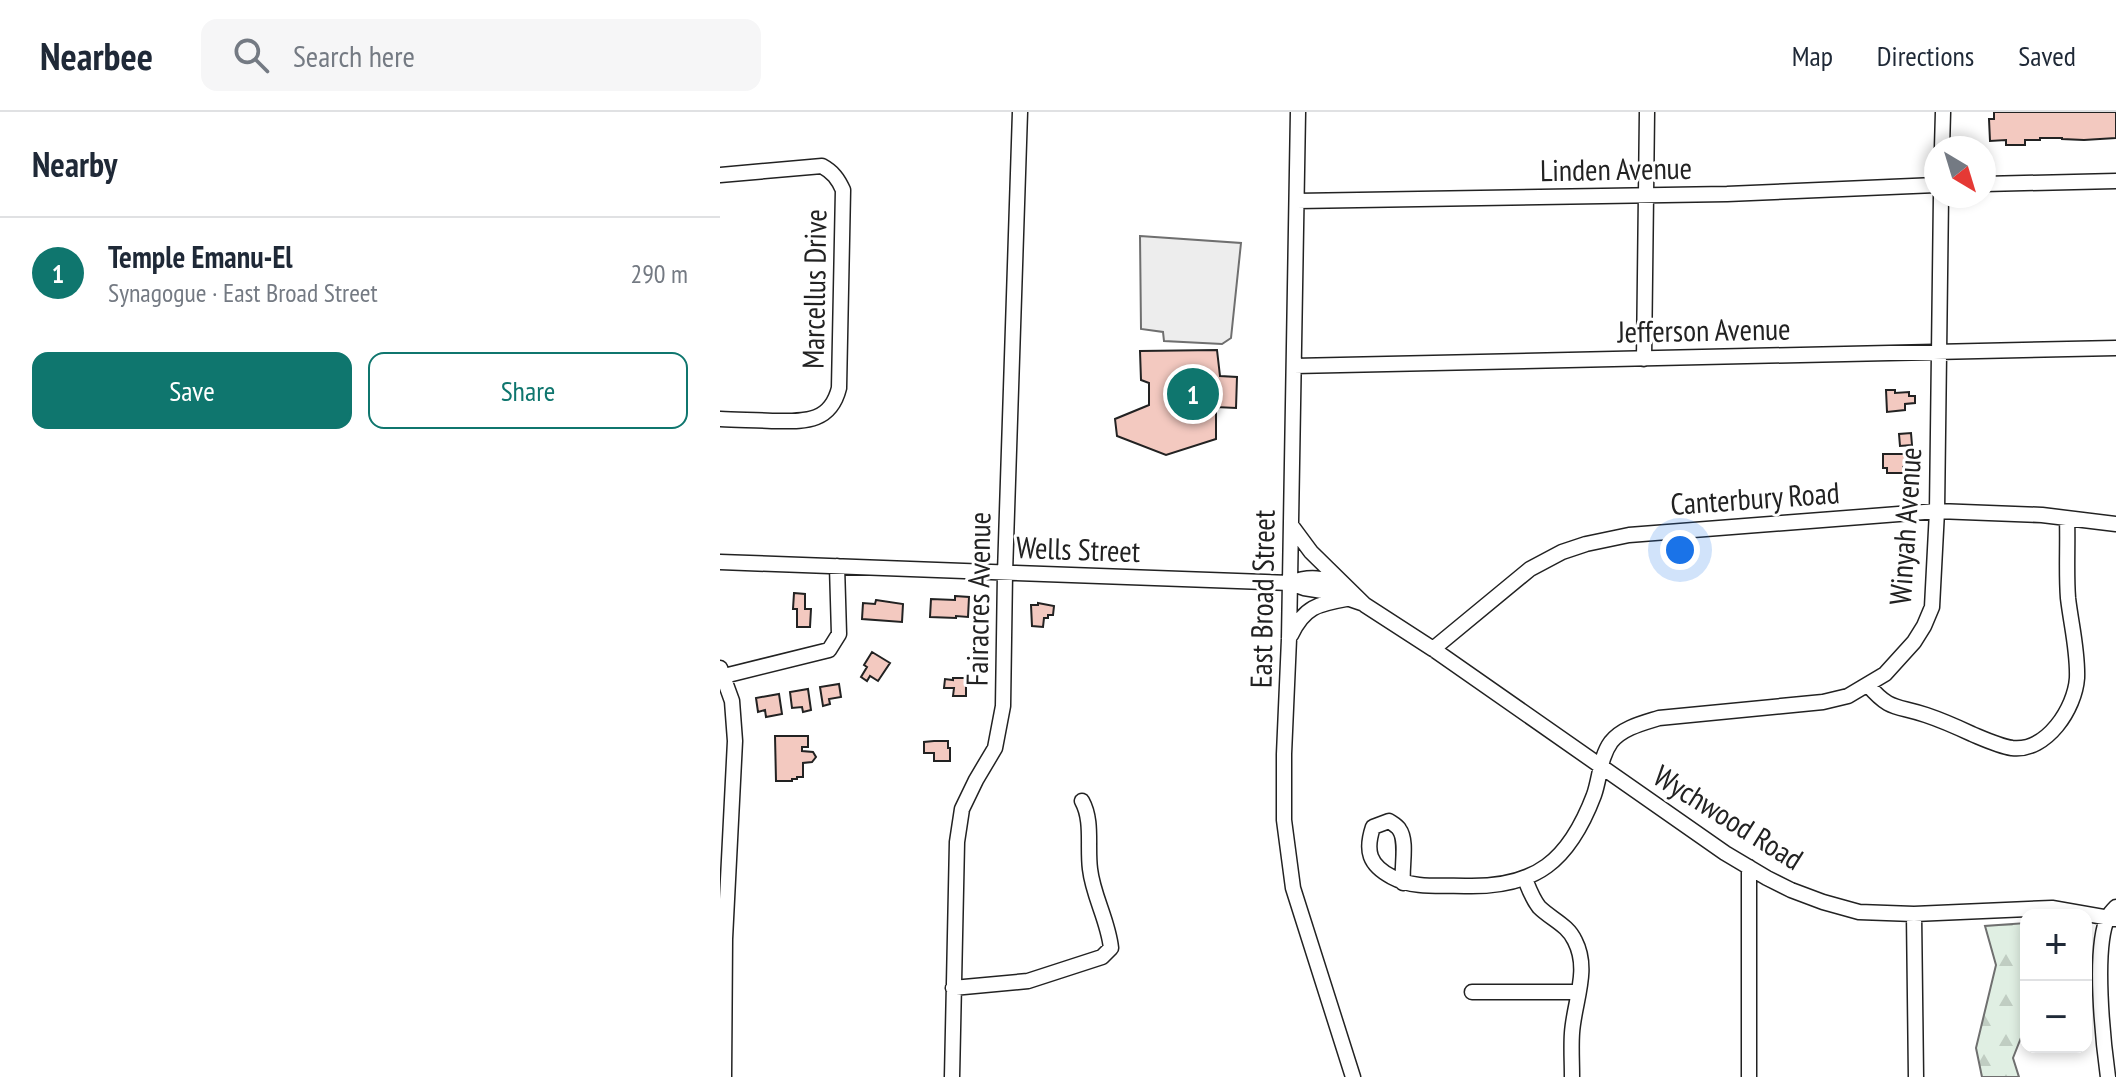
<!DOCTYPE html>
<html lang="en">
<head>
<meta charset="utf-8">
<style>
	body { margin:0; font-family:"PT Sans Narrow",sans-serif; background:#f6f6f7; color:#1f2937 }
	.controls { position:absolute; right:24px; bottom:24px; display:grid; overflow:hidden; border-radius:16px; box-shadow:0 4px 12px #0003 }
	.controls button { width:72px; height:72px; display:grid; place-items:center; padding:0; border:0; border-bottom:2px solid #e0e1e3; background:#fff; color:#1f2937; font:40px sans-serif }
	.compass { position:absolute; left:1204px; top:24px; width:72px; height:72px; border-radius:50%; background:#fff; box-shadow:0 4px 12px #0003; rotate:142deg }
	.you { position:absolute; left:960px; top:438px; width:28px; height:28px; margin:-20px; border:6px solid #fff; border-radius:50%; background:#1a73e8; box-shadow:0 0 0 12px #1a73e833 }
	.badge { display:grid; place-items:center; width:52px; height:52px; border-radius:50%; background:#0f766e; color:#fff; font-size:26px; font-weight:700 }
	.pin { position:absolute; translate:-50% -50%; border:4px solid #fff; box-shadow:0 2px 8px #0006 }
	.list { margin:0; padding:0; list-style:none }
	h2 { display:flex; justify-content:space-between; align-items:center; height:104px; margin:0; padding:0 32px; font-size:34px }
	h2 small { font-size:26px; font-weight:400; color:#747a83 }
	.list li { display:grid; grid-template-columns:52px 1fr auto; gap:24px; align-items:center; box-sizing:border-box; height:112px; padding:0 32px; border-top:2px solid #e0e1e3 }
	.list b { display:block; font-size:30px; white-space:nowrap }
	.list p { margin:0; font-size:26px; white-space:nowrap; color:#747a83 }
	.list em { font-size:26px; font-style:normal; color:#747a83 }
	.actions { display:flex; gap:16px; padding:24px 32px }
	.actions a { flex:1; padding:18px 0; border:2px solid #0f766e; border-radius:16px; text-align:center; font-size:28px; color:#0f766e }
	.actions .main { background:#0f766e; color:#fff }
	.icon { flex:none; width:44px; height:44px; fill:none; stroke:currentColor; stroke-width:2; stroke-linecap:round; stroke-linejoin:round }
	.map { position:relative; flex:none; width:1396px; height:965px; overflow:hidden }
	header { display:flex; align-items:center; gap:48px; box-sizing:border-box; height:112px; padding:0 40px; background:#fff; border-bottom:2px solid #e0e1e3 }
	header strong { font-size:38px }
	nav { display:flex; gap:44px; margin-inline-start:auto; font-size:28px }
	.search { width:560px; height:72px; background:#f6f6f7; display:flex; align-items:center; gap:20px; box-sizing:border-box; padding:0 28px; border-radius:16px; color:#747a83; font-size:30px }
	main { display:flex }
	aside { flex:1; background:#fff }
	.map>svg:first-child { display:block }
</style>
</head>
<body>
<header>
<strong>Nearbee</strong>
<div class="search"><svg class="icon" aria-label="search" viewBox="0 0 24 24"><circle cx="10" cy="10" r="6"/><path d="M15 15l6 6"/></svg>Search here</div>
<nav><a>Map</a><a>Directions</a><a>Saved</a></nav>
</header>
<main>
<aside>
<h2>Nearby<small></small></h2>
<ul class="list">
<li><span class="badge">1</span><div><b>Temple Emanu-El</b><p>Synagogue · East Broad Street</p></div><em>290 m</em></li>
</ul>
<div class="actions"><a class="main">Save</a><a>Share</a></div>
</aside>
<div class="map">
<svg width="1396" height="965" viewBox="0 0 1396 965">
	<defs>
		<pattern id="forest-firs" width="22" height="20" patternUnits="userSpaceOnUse" patternTransform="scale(2)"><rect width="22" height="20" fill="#e0efe3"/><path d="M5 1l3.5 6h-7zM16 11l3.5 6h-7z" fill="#c0cdc2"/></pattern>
	</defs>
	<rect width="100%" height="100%" fill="#fff"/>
	<!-- forest -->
	<path fill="url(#forest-firs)" stroke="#6f6f6f" stroke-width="2" d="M1306,811V867L1301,878L1304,918L1293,946L1299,965H1262L1256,936L1276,853L1265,814Z"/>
	<!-- parking -->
	<path fill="#ededed" stroke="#6f6f6f" stroke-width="2" d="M420,124L521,131L511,226L502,232L444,229L443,220L421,217Z"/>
	<!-- building -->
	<path fill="#f3c9c0" stroke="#222" stroke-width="2" d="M1274,0H1396V26L1364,28L1342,27V26H1320V28H1305V33H1286V28L1270,29L1269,7H1274Z
		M497,238L500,264L517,265L516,296L496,295V327L446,343L397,324L395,307L429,293V271L421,268L420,239Z
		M1166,278H1175V281L1189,280V284H1195V291L1185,292V298L1167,300Z
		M1191,321L1192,333L1180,334L1179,322Z
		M1163,342H1188V344H1191V355H1183V361H1167V356H1163Z
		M74,481L85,482V497H91L90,515H77V497H73Z
		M235,484L249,485L248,505L236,504V506L210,505L211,487L235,488Z
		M156,488L183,492L182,510L142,507L143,491L155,492Z
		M318,491L334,494L333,503H328V506H324L323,515L312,514L311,493H318Z
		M152,540L170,551L158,569L150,564L147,569L141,565L147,555L144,553Z
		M233,566H246V584H233L234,576H224L225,567L233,568Z
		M119,572L121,585L109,587L110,592L103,594L100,575Z
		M88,577L91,598L83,600L82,595L72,596L70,580Z
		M59,582L62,602L46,605L45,598L38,600L36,586Z
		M55,624H88V635H82V639L93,640L96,645L92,650L83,651V665H77V667H72V669H56Z
		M214,629H228V636H230V649H214V641H204V630Z"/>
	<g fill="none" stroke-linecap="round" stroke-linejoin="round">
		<!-- minor casing -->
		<g stroke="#222" stroke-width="17">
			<path id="minor" d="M578,0L569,527L564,642V708L573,776L633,965
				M1222,36L1223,0
				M0,63L102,54C113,60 118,67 123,78L119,276C110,312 83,309 52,309C35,308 17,308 0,307
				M1264,72L1396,69
				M577,89L1007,82L1216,73
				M924,247L927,0
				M574,254L1396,236
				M571,413L591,440L645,493L713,537L1005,741L1047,766L1071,778L1103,790L1139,800L1194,802L1332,796L1396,807
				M0,450L570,471L584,476L609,480L644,492
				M570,471C591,463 602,466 623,474
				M571,523C584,495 598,492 626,487
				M713,537L810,457L842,440L866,432L909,423L1217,399L1322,403L1396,412
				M0,556L12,589L15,629L5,827L4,965
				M4,564L109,538L119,522L117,454
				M1148,573C1170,599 1176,593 1206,603C1221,608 1237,615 1252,622C1264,627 1279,634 1292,636C1327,640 1355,596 1357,566C1358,539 1351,512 1348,486C1346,460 1348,432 1347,406
				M805,767C809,777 812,786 819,795C831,807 848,813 855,829C870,858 854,890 852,921C851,935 852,950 852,965
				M683,771C681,756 688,729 679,717C678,715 671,710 669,709L653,715C645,739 649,753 672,765C694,777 721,773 745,774C816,776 849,749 874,683C880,666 880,645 891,630C902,616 923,611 939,606L1103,590L1128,584L1165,562L1194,530L1204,514L1212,495L1217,399L1221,84
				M1194,802L1196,965
				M233,876L308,869L382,845L391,836C388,808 373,784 370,757C367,734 373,709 362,689
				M752,880H858
				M232,965L237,730L242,697L256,668L275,636L283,594L285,461L300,0
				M1029,965V755
				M1388,965C1383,929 1373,836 1388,805C1390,801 1393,798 1396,795"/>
		</g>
		<!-- minor -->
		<use href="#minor" stroke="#fff" stroke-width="14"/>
	</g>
	<g text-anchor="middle" stroke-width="6" stroke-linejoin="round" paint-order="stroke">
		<!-- street labels -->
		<g font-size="30" fill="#222" stroke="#fff">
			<text transform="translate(896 58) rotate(-1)" y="10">Linden Avenue</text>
			<text transform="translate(95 177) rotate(-89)" y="10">Marcellus Drive</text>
			<text transform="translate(984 219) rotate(-1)" y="10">Jefferson Avenue</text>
			<text transform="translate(1035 387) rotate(-4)" y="10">Canterbury Road</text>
			<text transform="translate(1186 414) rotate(-86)" y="10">Winyah Avenue</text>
			<text transform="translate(358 438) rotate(2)" y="10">Wells Street</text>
			<text transform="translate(259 487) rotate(-89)" y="10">Fairacres Avenue</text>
			<text transform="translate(543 487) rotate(-89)" y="10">East Broad Street</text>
			<text transform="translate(1008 706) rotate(32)" y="10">Wychwood Road</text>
		</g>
	</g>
</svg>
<div class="controls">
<button>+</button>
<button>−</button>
</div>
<svg class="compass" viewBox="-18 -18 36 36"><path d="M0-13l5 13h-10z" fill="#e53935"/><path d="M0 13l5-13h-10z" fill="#747a83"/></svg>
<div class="you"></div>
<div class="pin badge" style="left:473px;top:282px">1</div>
</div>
</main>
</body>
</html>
